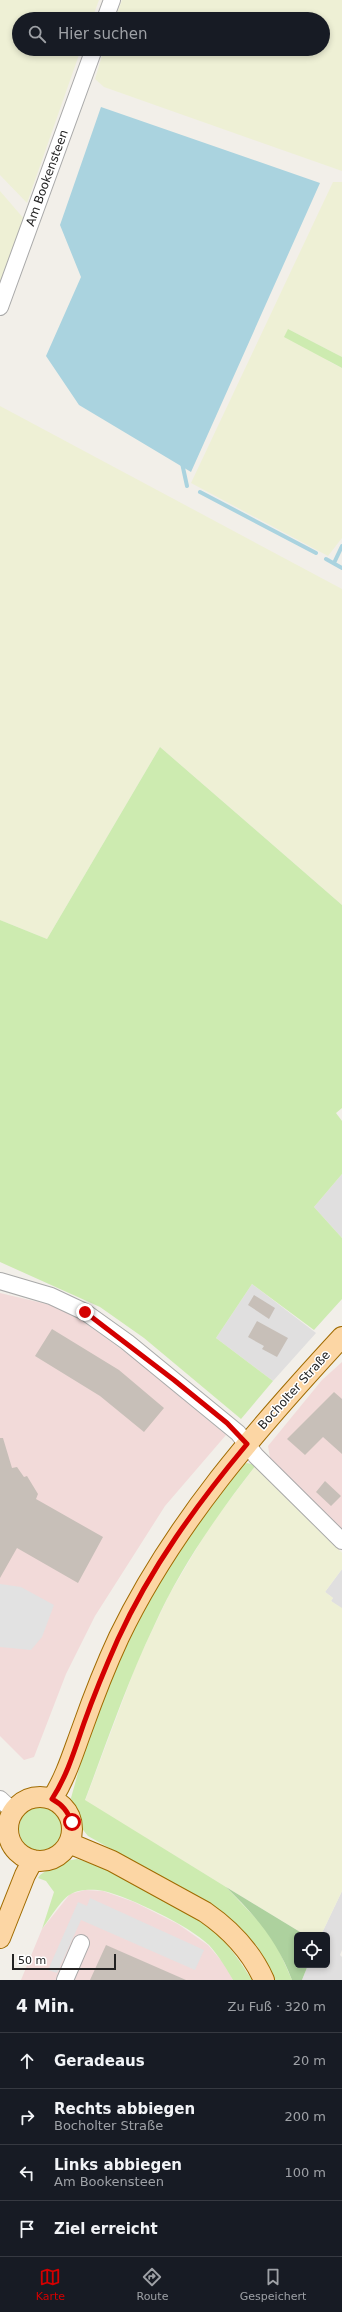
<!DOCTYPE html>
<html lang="de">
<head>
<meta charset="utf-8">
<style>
	body { margin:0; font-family:"DejaVu Sans",sans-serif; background:#20242c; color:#f1f3f6 }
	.controls { position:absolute; right:12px; bottom:12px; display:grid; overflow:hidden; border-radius:6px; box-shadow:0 2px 6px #0003 }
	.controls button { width:36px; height:36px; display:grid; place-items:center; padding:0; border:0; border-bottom:1px solid #363941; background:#171b24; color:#f1f3f6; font:20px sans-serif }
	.scale { position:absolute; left:12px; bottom:10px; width:104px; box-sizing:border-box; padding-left:4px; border:2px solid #222; border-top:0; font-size:11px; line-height:14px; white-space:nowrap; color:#222; -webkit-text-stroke:3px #fff; paint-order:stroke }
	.stop { position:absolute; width:12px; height:12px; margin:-9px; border:3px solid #d40000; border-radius:50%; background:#fff }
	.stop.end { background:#d40000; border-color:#fff; box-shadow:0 1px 4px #0008 }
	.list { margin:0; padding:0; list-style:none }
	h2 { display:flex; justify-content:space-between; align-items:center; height:52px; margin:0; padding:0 16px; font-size:17px }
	h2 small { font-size:13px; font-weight:400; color:#9ea1a6 }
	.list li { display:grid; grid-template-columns:26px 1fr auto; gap:12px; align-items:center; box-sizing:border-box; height:56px; padding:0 16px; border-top:1px solid #363941 }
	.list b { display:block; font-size:15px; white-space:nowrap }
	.list p { margin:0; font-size:13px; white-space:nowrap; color:#9ea1a6 }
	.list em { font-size:13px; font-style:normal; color:#9ea1a6 }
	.icon { flex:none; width:22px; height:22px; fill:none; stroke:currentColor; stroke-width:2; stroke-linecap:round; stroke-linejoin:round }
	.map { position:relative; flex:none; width:342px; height:1980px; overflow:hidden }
	.search { position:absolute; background:#171b24; box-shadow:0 2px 6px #0003; left:12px; right:12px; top:12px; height:44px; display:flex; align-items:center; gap:10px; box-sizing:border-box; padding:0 14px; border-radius:22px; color:#9ea1a6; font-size:15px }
	.sheet { height:276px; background:#171b24 }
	nav { display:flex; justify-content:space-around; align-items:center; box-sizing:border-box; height:56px; border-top:1px solid #363941; background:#171b24; font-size:11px; color:#9ea1a6 }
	nav a { display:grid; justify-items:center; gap:2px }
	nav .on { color:#d40000 }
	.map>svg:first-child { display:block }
</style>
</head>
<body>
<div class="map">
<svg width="342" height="1980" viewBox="0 0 342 1980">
	<rect width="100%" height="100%" fill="#f2efe9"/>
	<!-- residential -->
	<path fill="#e0dfdf" d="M342,1174V1238L314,1207Z
		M252,1284L316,1333L273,1381L216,1338Z
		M342,1569V1608L341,1609L331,1601L333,1598L325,1592Z
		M342,1891V1950L340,1955L342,1957V1980H302L308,1965H327V1935H321Z"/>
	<!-- commercial -->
	<path fill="#f2dad9" d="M0,1293L55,1306L81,1320L132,1357L226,1435L165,1506L95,1616L66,1674L34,1757L24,1760L0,1736Z
		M342,1362V1531L270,1458L268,1446L322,1380Z
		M85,1890L103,1891L134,1902L178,1924L208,1945L225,1965L233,1980H21L42,1929L70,1894Z"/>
	<!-- farmland -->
	<path fill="#eef0d5" d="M0,0H99L92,19H19V49H81L27,203L0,175Z
		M122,0H342V171L104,87L95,79L104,49H323V19H115Z
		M333,182H342V357L288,329L330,362L342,368V538L328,556L191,483Z
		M0,191L25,220L0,290Z
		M0,406L342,589V905L160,747L47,939L0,920Z
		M256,1465L342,1553V1569L325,1592L333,1598L331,1601L342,1608V1891L321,1935H305L85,1801L138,1660L169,1595L210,1526Z"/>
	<!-- grass -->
	<path fill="#cdebb0" d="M288,329L342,357V368L284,337Z
		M160,747L342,905V1108L336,1113L342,1121V1174L314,1207L342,1238V1299L314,1330L252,1284L216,1338L273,1381L241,1419L144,1338L100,1307L0,1262V920L47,939Z
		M247,1463L256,1465C217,1515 180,1568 154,1626C127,1682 107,1742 85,1800L226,1887L265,1928L278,1948L292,1980H275L257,1946L238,1926L207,1903L88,1836L80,1826L71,1798L86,1744L115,1670L145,1607L181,1544L240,1466Z
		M19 1829a23 23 0 1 1 46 0a23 23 0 1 1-46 0Z
		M77,1859C115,1870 188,1905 217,1933C231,1948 241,1963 252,1980H233C226,1968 219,1956 209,1945C188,1925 131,1898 104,1891C94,1889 79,1889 71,1894C62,1898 48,1921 42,1929L54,1892L46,1881L38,1878L40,1875L59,1862Z"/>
	<!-- forest -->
	<path fill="#add19e" d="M226,1887L305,1935H297V1965H308L302,1980H292C278,1942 255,1915 226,1887Z"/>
	<!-- parking -->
	<path fill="#e2e2e2" d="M0,1584L21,1587L54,1605L42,1637L31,1650L0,1647Z
		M90,1898L204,1950L195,1970L81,1920L57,1973L48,1970L78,1902L87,1906Z"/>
	<!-- water -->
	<path fill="#aad3df" d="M101,107L320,183L191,472L79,405L46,356L81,277L60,225Z"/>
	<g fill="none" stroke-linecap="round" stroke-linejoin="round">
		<!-- stream -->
		<path stroke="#aad3df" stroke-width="4" d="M182,463L187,486
			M200,492L316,553
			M326,559L342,568
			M334,563L342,546"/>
	</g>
	<!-- building -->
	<path fill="#c7bfb8" d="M254,1295L275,1308L269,1319L248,1305Z
		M257,1321L288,1338L277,1357L262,1349L264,1346L248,1337Z
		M52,1329L119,1370L164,1408L144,1432L100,1396L35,1356Z
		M334,1392L342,1399V1454L323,1437L305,1455L287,1439Z
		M0,1438H3L12,1468L17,1467L24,1477L27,1476L38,1494L36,1499L103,1537L78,1583L17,1548L0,1578Z
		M325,1481L341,1496L331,1506L316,1492Z
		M106,1945L186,1980H90Z"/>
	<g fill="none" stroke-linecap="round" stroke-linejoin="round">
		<!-- minor casing -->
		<g stroke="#a9a9a9" stroke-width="18">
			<path id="minor" d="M105,19L112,0
				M0,307L94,49
				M0,1281L51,1296L85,1312L127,1342L238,1433L256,1456L342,1541
				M0,1799L13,1811
				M65,1980L81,1943"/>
		</g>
		<!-- major casing -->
		<g stroke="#a06b00" stroke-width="22">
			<path id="major" d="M8 1829a32 32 0 1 1 64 0a32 32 0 1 1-64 0Z
				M52,1799C66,1777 73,1753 82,1729C93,1698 105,1667 119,1637C174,1523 257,1429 342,1337
				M69,1843L112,1861L205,1912C231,1930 251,1951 264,1980
				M0,1938L25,1875L33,1860"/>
		</g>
		<!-- minor -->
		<use href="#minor" stroke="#fff" stroke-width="16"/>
		<!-- major -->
		<use href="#major" stroke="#fcd6a4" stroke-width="20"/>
	</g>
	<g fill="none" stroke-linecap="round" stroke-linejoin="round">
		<!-- route -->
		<path stroke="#d40000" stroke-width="5" d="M72,1822C67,1811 63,1805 52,1799C67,1776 75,1749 84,1723C94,1695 106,1666 118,1639C151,1567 197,1504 247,1444L227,1423L174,1380L85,1312"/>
	</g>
	<g text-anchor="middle" stroke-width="3" stroke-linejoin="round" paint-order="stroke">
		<!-- street labels -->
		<g font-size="12" fill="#222" stroke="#fff">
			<text transform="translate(47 178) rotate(-70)" y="4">Am Bookensteen</text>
			<text transform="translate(294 1390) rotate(-48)" y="4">Bocholter Straße</text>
		</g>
	</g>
</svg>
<div class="controls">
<button><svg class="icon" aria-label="locate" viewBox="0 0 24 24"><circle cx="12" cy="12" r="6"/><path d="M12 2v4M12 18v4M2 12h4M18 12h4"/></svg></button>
</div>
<div class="scale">50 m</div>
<div class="stop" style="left:72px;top:1822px"></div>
<div class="stop end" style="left:85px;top:1312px"></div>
<div class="search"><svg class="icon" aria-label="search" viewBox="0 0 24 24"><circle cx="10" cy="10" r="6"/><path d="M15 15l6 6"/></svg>Hier suchen</div>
</div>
<section class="sheet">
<h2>4 Min.<small>Zu Fuß · 320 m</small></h2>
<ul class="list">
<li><svg class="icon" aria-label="ahead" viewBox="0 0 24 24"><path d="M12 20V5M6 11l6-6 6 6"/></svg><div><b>Geradeaus</b></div><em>20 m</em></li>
<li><svg class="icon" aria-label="right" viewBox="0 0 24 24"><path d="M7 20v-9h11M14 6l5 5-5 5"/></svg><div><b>Rechts abbiegen</b><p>Bocholter Straße</p></div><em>200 m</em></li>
<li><svg class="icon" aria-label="left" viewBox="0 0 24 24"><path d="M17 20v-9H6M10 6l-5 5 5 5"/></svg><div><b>Links abbiegen</b><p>Am Bookensteen</p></div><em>100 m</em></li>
<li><svg class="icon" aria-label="arrive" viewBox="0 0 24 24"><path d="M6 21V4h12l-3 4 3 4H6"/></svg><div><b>Ziel erreicht</b></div></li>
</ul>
</section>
<nav>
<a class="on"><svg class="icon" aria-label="map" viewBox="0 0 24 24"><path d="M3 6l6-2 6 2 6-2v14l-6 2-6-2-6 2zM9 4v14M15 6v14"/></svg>Karte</a>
<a><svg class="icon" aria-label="directions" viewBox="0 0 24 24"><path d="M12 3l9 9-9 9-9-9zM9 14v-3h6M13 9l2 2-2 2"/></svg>Route</a>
<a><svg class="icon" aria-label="saved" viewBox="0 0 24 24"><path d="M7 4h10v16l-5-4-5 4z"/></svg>Gespeichert</a>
</nav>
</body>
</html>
